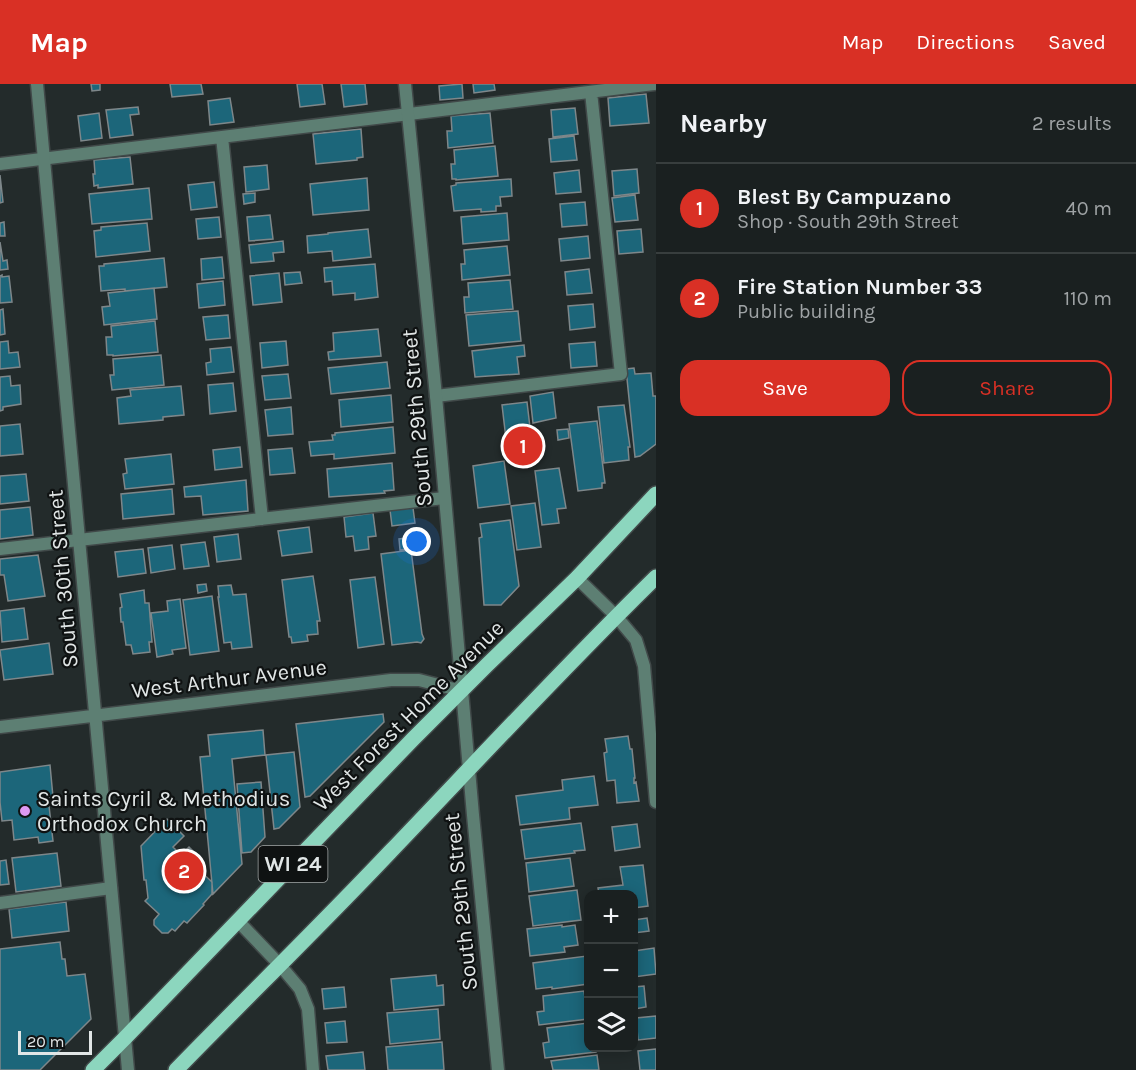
<!DOCTYPE html>
<html lang="en">
<head>
<meta charset="utf-8">
<style>
	body { margin:0; font-family:Karla,sans-serif; background:#272d2d; color:#f1f3f6 }
	.controls { position:absolute; right:18px; bottom:18px; display:grid; overflow:hidden; border-radius:12px; box-shadow:0 3px 15px #0003 }
	.controls button { width:54px; height:54px; display:grid; place-items:center; padding:0; border:0; border-bottom:2px solid #383e3e; background:#1a2020; color:#f1f3f6; font:30px sans-serif }
	.scale { position:absolute; left:18px; bottom:15px; width:74px; box-sizing:border-box; padding-left:6px; border:3px solid #e1e6e6; border-top:0; font-size:16px; line-height:21px; white-space:nowrap; color:#e1e6e6; -webkit-text-stroke:4px #0f1212; paint-order:stroke }
	.you { position:absolute; left:417px; top:458px; width:21px; height:21px; margin:-15px; border:4px solid #fff; border-radius:50%; background:#1a73e8; box-shadow:0 0 0 9px #1a73e833 }
	.badge { display:grid; place-items:center; width:39px; height:39px; border-radius:50%; background:#d93025; color:#fff; font-size:20px; font-weight:700 }
	.pin { position:absolute; translate:-50% -50%; border:3px solid #fff; box-shadow:0 2px 6px #0006 }
	.list { margin:0; padding:0; list-style:none }
	h2 { display:flex; justify-content:space-between; align-items:center; height:78px; margin:0; padding:0 24px; font-size:26px }
	h2 small { font-size:20px; font-weight:400; color:#9fa3a5 }
	.list li { display:grid; grid-template-columns:39px 1fr auto; gap:18px; align-items:center; box-sizing:border-box; height:90px; padding:0 24px; border-top:2px solid #383e3e }
	.list b { display:block; font-size:22px; white-space:nowrap }
	.list p { margin:0; font-size:20px; white-space:nowrap; color:#9fa3a5 }
	.list em { font-size:20px; font-style:normal; color:#9fa3a5 }
	.actions { display:flex; gap:12px; padding:18px 24px }
	.actions a { flex:1; padding:14px 0; border:2px solid #d93025; border-radius:18px; text-align:center; font-size:21px; color:#d93025 }
	.actions .main { background:#d93025; color:#fff }
	.icon { flex:none; width:33px; height:33px; fill:none; stroke:currentColor; stroke-width:2; stroke-linecap:round; stroke-linejoin:round }
	.map { position:relative; flex:none; width:656px; height:986px; overflow:hidden }
	header { display:flex; align-items:center; gap:36px; box-sizing:border-box; height:84px; padding:0 30px; background:#d93025; color:#fff }
	header strong { font-size:28px }
	nav { display:flex; gap:33px; margin-inline-start:auto; font-size:21px }
	main { display:flex }
	aside { flex:1; background:#1a2020 }
	.map>svg:first-child { display:block }
</style>
</head>
<body>
<header>
<strong>Map</strong>
<nav><a>Map</a><a>Directions</a><a>Saved</a></nav>
</header>
<main>
<div class="map">
<svg width="656" height="986" viewBox="0 0 656 986">
	<rect width="100%" height="100%" fill="#232b2b"/>
	<!-- building -->
	<path fill="#1c667a" stroke="#7e878a" stroke-width="1.5" d="M91,0H100V6L92,7Z
		M170,0H201L203,10L172,13Z
		M297,0H322L325,20L300,23Z
		M341,0H365L367,20L344,23Z
		M462,0L463,14L440,16L439,2Z
		M473,0H494L495,6L474,9Z
		M646,10L649,39L610,42L608,14Z
		M230,14L234,38L210,41L208,17Z
		M138,23L139,30L130,31L133,51L110,54L106,26Z
		M575,24L578,50L553,53L551,26Z
		M99,29L102,54L81,57L78,32Z
		M490,29L493,59L448,64L447,47H452L451,32Z
		M361,45L363,73L357,74V76L316,80L313,50Z
		M574,52L577,76L551,78L549,55Z
		M495,62L498,92L456,96V95H452L451,80H455L454,66Z
		M130,73L133,100L98,104V101L94,102L93,90H95L94,76Z
		M267,81L269,105L246,108L244,83Z
		M637,85L639,109L614,112L612,87Z
		M579,86L581,108L556,110L554,89Z
		M0,91L3,118L0,119Z
		M367,94L369,126L313,131L310,100Z
		M511,95L512,112L500,113L501,122H496V127L481,128V125L454,127L451,102L456,101V99Z
		M214,98L217,123L191,126L188,101Z
		M149,104L152,135L92,140L89,110Z
		M255,109V118L244,120L243,110Z
		M635,111L638,136L615,138L612,114Z
		M585,118L587,141L562,143L560,120Z
		M507,129L509,156L463,160L461,133Z
		M270,131L273,155L249,157L247,133Z
		M219,133L221,153L198,155L196,135Z
		M4,138L5,152H0V139Z
		M147,139L150,167L96,173L94,147L101,146V143Z
		M368,145L371,173L333,177L332,167L308,169L307,152L328,150V149Z
		M641,145L643,168L619,170L617,147Z
		M588,152L590,174L561,177L559,155Z
		M283,157L284,168L273,169L274,177L251,179L249,161Z
		M0,158L3,177L7,176L8,185L0,186Z
		M507,162L510,191L462,196L461,180H465L464,166Z
		M222,173L224,194L202,196L201,175Z
		M164,174L167,203L125,207V205L101,207L99,182H104V180Z
		M375,180L378,213L355,216V209L333,211L332,197L325,198L324,184Z
		M589,185L592,209L567,211L565,188Z
		M300,188L302,199L285,201L284,189Z
		M279,189L282,218L253,221L250,192Z
		M2,191V193L9,192L12,218L0,219V192Z
		M510,196L513,225L465,229L464,213H469L468,199Z
		M223,197L225,221L199,224L197,200Z
		M154,204L157,235L104,241L102,223L110,222L108,209Z
		M593,220L595,243L570,246L568,222Z
		M3,225L5,250L0,251V226Z
		M518,227L521,257L469,262L466,231Z
		M228,231L230,254L206,256L203,233Z
		M155,237L158,268L113,272V271H107L106,253H112L111,242Z
		M378,245L381,272L329,276L328,268L334,267L333,249Z
		M8,257L9,269L18,268L20,283L0,285V258Z
		M286,257L288,281L262,284L260,259Z
		M595,258L597,282L571,284L569,260Z
		M524,261L525,272L517,273L519,290L475,293L472,267Z
		M231,263L234,288L207,291L206,279L211,278L210,265Z
		M161,271L164,301L112,306L110,291H114L113,275Z
		M387,278L390,304L331,310L328,284Z
		M634,284L635,290L651,289L653,312H656V360L640,372L635,373L626,285Z
		M288,290L291,314L265,316L262,292Z
		M10,292L11,302L20,301L21,320L3,323V326L0,327V293Z
		M233,299L236,327L210,330L208,301Z
		M181,302L184,331L163,333V336L119,340L117,314L131,312L130,306Z
		M553,308L556,334L533,339L530,312Z
		M391,311L393,338L341,343L339,316Z
		M527,318L531,352L506,355L502,321Z
		M624,321L630,363H628L629,376L604,379L598,323Z
		M291,323L293,350L268,352L265,326Z
		M597,337L605,399H602V404L578,407L569,340Z
		M20,340L23,370L0,372V342Z
		M393,343L395,369L334,375V370L311,372L309,358L333,356L332,351H335V349Z
		M568,345L569,354L558,356L557,346Z
		M240,363L242,383L215,386L213,366Z
		M292,364L295,389L270,391L268,366Z
		M171,370L174,400L125,405L123,390L127,389L125,375Z
		M504,377L510,420L478,424L473,382Z
		M392,379L394,406L384,407L385,409L329,413L327,385Z
		M559,384L566,424L557,425L559,439L542,441L535,387Z
		M26,390L29,417L0,420V392Z
		M246,396L248,427L203,431L201,412L185,413L184,403Z
		M172,405L174,430L123,435L121,410Z
		M535,419L541,463L517,466L511,422Z
		M30,423L33,451L0,455V426Z
		M413,424L415,439L392,442L390,426Z
		M373,429L376,452L368,453L369,465L355,467L353,452L346,453L344,433Z
		M510,436L519,502L501,521H484L479,454L482,453L480,440Z
		M309,443L312,468L282,472L278,447Z
		M238,450L241,475L217,478L214,453Z
		M414,453L415,464L400,466L399,455Z
		M205,458L209,482L184,485L181,461Z
		M172,461L175,485L151,489L148,464Z
		M143,465L146,489L118,493L115,468Z
		M411,466L422,550L424,555L421,559L417,558L392,561L381,470Z
		M38,471L45,512L8,517L4,491H0V475Z
		M313,492L320,537H317L318,550L307,551L308,557L292,559L291,553H289L282,496Z
		M375,493L384,560L358,564L350,496Z
		M206,500L207,507L198,509L197,501Z
		M231,501L233,511L246,510L252,563L232,565L231,558L224,559L218,513H219L218,502Z
		M144,506L145,519H149L152,558H149L150,568L133,570L131,561H126L123,538H121L120,524L122,523L120,510Z
		M212,512L219,567L190,571L183,516Z
		M180,515L186,564L172,566L173,570L157,573L151,529L168,527L167,517Z
		M24,524L28,555L2,558L0,527Z
		M49,559L53,590L4,596L0,566Z
		M383,630L384,638L310,712L305,713L296,640Z
		M263,646L265,671L232,675L242,780L213,810L200,673L210,672L208,651Z
		M628,652L630,665H632L635,694H634V699L636,698L639,717L617,719L615,696L607,697L604,669L607,668L605,655Z
		M294,668L300,723L279,744L274,745L266,671Z
		M50,681L53,713H48L53,757L39,759L38,753L14,756L12,736L2,737L0,718V688Z
		M594,692L598,721L569,724L570,735L520,741L516,712L563,706L562,696Z
		M261,698L265,753L251,768L242,769L237,700Z
		M167,735L184,752L173,763L181,771L189,763L202,776L195,782L212,798V810L203,820L204,821L187,839L184,837L175,847L172,845L168,849H162L154,841V836L159,830L145,817L148,814L146,796H144L141,762Z
		M581,739L585,766L574,767L575,769L525,775L521,746Z
		M637,740L640,763L615,767L612,743Z
		M57,769L61,802L16,808L12,774Z
		M570,774L574,802L529,808L526,779Z
		M6,776L9,800L0,801V777Z
		M643,781L648,822L634,824V810H599L598,804L623,801L620,783Z
		M577,806L581,836L533,842L529,812Z
		M66,818L69,847L12,854L9,825Z
		M647,834L649,847L634,849V836Z
		M562,841V843L575,841L578,861L564,863L565,868L530,872L527,845Z
		M60,858L62,875H65L67,892L85,890L91,935L40,986H0V865Z
		M654,864L656,890L634,893V867Z
		M587,872L588,900L552,905V903L536,905L533,879Z
		M436,891L437,902L443,901L444,921L394,926L391,895Z
		M644,902L646,923L634,925V903Z
		M344,903L346,923L324,925L322,905Z
		M584,907L588,935L539,941L537,928L544,927L543,912Z
		M438,925L440,955L390,960L387,929Z
		M656,932V954L638,956L636,934Z
		M345,937L347,958L327,959L325,939Z
		M588,939V964H596V968L545,974L543,959L549,958L547,944Z
		M442,958L444,986H388L386,963Z
		M656,965V986H640L638,967Z
		M363,968L365,986H328L326,972Z
		M597,971L599,986H553L551,977Z"/>
	<g fill="none" stroke-linecap="round" stroke-linejoin="round">
		<!-- lane casing -->
		<g stroke="#414949" stroke-width="15">
			<path id="lane" d="M222,53L262,435
				M0,80L654,0
				M436,312L621,290L591,8
				M0,465L444,414
				M577,494L616,532L636,556L644,582L656,718
				M0,819L111,804
				M238,837L279,880L300,905L308,925L313,986"/>
		</g>
		<!-- street casing -->
		<g stroke="#414949" stroke-width="15">
			<path id="street" d="M37,0L128,986
				M405,0L436,312L473,731L498,986
				M0,643L391,596H419L462,607"/>
		</g>
		<!-- primary casing -->
		<g stroke="#414949" stroke-width="18">
			<path id="primary" d="M93,986L125,954L413,655L487,581L577,494L656,410
				M176,986C247,913 320,842 390,768C478,676 565,582 656,493"/>
		</g>
		<!-- lane -->
		<use href="#lane" stroke="#5d7f73" stroke-width="12"/>
		<!-- street -->
		<use href="#street" stroke="#5d7f73" stroke-width="12"/>
		<!-- primary -->
		<use href="#primary" stroke="#8cd6be" stroke-width="15"/>
	</g>
	<!-- markers -->
	<circle fill="#dd99f3" stroke="#0f1212" stroke-width="2" cx="25" cy="727" r="6"/>
	<g text-anchor="middle" stroke-width="4.5" stroke-linejoin="round" paint-order="stroke">
		<!-- shield labels -->
		<rect fill="#0f1212" stroke="#a2a6a6" stroke-width="1.5" x="258.5" y="762" width="69" height="36" rx="4.5"/>
		<g font-size="21" font-weight="bold" fill="#e1e6e6">
			<text x="293" y="787">WI 24</text>
		</g>
		<!-- street labels -->
		<g font-size="22" fill="#e1e6e6" stroke="#0f1212">
			<text transform="translate(416 334) rotate(-95)" y="8">South 29th Street</text>
			<text transform="translate(62 495) rotate(-95)" y="8">South 30th Street</text>
			<text transform="translate(229 594) rotate(-7)" y="8">West Arthur Avenue</text>
			<text transform="translate(408 631) rotate(-45)" y="8">West Forest Home Avenue</text>
			<text transform="translate(460 818) rotate(-96)" y="8">South 29th Street</text>
		</g>
		<!-- poi labels -->
		<g font-size="22" fill="#e1e6e6" stroke="#0f1212" text-anchor="start">
			<text x="37" y="722">Saints Cyril &amp; Methodius<tspan x="37" dy="25">Orthodox Church</tspan></text>
		</g>
	</g>
</svg>
<div class="controls">
<button>+</button>
<button>−</button>
<button><svg class="icon" aria-label="layers" viewBox="0 0 24 24"><path d="M12 4l9 5-9 5-9-5zM3 14l9 5 9-5"/></svg></button>
</div>
<div class="scale">20 m</div>
<div class="you"></div>
<div class="pin badge" style="left:523px;top:362px">1</div>
<div class="pin badge" style="left:184px;top:787px">2</div>
</div>
<aside>
<h2>Nearby<small>2 results</small></h2>
<ul class="list">
<li><span class="badge">1</span><div><b>Blest By Campuzano</b><p>Shop · South 29th Street</p></div><em>40 m</em></li>
<li><span class="badge">2</span><div><b>Fire Station Number 33</b><p>Public building</p></div><em>110 m</em></li>
</ul>
<div class="actions"><a class="main">Save</a><a>Share</a></div>
</aside>
</main>
</body>
</html>
